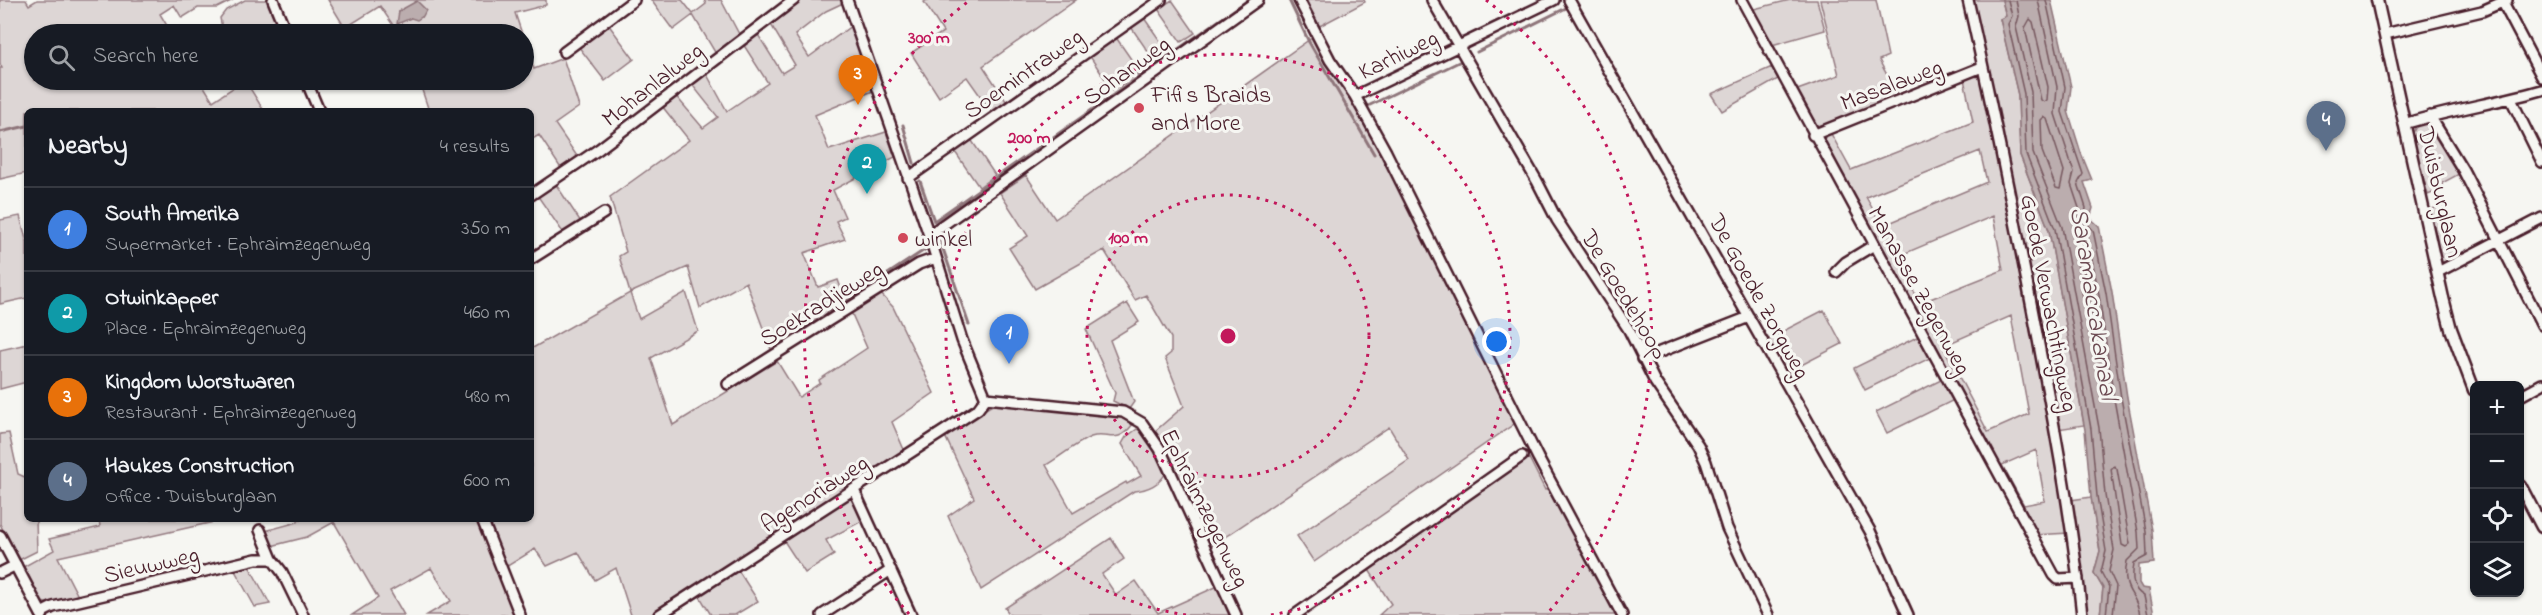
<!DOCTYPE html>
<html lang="en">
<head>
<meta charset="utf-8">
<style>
	body { margin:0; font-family:"Indie Flower",sans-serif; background:#20242c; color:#f1f3f6 }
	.controls { position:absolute; right:18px; bottom:18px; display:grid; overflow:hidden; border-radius:9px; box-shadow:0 2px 4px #0004 }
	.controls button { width:54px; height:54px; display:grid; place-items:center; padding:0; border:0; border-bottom:2px solid #363941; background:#171b24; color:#f1f3f6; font:30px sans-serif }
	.you { position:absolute; left:1497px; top:342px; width:21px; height:21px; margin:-15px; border:4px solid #fff; border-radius:50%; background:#1a73e8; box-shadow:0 0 0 9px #1a73e833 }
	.badge { display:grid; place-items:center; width:39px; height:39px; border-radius:50%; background:#d1495b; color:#fff; font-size:20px; font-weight:700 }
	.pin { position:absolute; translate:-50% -50px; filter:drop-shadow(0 2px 3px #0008) }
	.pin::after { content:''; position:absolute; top:32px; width:21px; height:18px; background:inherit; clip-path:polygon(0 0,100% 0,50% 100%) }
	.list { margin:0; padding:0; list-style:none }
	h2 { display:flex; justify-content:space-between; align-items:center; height:78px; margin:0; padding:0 24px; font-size:26px }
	h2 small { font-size:20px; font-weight:400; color:#9ea1a6 }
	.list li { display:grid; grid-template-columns:39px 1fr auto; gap:18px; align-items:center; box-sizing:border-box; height:84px; padding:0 24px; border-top:2px solid #363941 }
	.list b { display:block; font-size:22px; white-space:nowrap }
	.list p { margin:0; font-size:20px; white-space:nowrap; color:#9ea1a6 }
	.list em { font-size:20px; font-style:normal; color:#9ea1a6 }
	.icon { flex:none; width:33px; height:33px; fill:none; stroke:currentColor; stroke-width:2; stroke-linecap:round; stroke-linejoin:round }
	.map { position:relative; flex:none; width:2542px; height:615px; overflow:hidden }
	.search { position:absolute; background:#171b24; box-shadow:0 2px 4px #0004; left:24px; top:24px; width:510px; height:66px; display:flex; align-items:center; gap:15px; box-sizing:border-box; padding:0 21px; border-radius:33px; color:#9ea1a6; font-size:22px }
	.panel { position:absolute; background:#171b24; box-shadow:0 2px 4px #0004; left:24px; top:108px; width:510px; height:414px; border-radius:9px }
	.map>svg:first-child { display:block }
</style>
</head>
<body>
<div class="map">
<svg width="2542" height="615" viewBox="0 0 2542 615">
	<rect width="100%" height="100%" fill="#f6f6f2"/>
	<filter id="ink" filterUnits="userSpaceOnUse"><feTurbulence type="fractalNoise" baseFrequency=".0167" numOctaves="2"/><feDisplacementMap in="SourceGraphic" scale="12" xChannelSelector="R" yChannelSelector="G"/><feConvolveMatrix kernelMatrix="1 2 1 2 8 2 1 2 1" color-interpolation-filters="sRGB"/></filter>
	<g filter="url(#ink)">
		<!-- green -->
		<path fill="#ddd6d5" stroke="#947a80" stroke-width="1.5" fill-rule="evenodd" d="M0,0H26L29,5L37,0H233L217,8H198L182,18L174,5L160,14L172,34H34V80H200L213,101L245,80L264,111H27V173L0,179V68H2L0,64Z
			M245,0H269L282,32L276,34H212L222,28L220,18L226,10Z
			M328,0H546V5L515,13L522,34H399L380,6L345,28Z
			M651,0H682L693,14L706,4L704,0H721L740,36L716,54L693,15L673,30Z
			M800,0H842L843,3L826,11L795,35L809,57L851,26L873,91L815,115L829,150L886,132L895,157L833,190L845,217L836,221L845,239L804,253L818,287L838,280L848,307L773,355L746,282L700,308L688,267L630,293L639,319L686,292L698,331L651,358L673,425L777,361L799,397L820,383L819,380L867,348L851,312L880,293L893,307L934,393L892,422L905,452L652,615H631L616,568L595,580L578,552L547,566L535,549L506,567L487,519H531V349L630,293L619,256L626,252L610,197L689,140L662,106L675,95L703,128L718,117L690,82L705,71L727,111L768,83L743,44L757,33L782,73L795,65L770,23Z
			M927,0H1076L983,66L1008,104L993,114L967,77L939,97L911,53L943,32L924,2Z
			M1172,0L1195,33L1181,42L1158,9Z
			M1302,0H1364L1365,2L1316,28Z
			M1790,0H1817L1825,30L1768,46L1750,10Z
			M1820,0H1876L1888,56L1879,60L1900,99L1818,131L1792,92L1839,75Z
			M1972,0H2002L2006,17L2000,19L2018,95L2020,155L2049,230L2084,425L2058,429Z
			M1144,18L1168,52L1155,62L1131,27Z
			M608,24L634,59L605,81L578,46Z
			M1115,36L1140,72L1113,91L1089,55Z
			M1313,37L1386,160L1517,422L1314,562L1297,536L1409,460L1389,427L1210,547L1154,432L1184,406L1165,358L1171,353V338L1146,295L1135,300L1104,250L1035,289L1009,248L1028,236L1000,193L1026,175L1055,219Z
			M524,39L534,69L563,58L579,107L555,124L579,159L562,170L539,135L531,140V111H429L420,84L426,80H524Z
			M1772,67L1778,79L1722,111L1711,94Z
			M1974,76L1978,77L1983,82L2069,533L2034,535L1821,142L1822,137L1830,132L1851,170L1973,122L1964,79ZM1980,151L1987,182L1882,226L1866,197ZM1993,216L2003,270L1920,303L1896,257ZM2011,316L2029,414L1988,432L1943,346ZM2036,450L2045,501L2024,505L2002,465Z
			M2428,121L2461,173L2442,183L2444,188L2428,195L2412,135L2417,124Z
			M970,138L995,175L979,187L953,149Z
			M555,183L581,222L564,234L537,195Z
			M2445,204L2457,257L2445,263L2441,261L2430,210Z
			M20,216L27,243V298L0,304V220Z
			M1127,303L1139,322L1110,340L1134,402L1129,409L1113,401L1115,393L1086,329Z
			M1824,310L1842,344L1784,374L1766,340Z
			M1921,335L1932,357L1865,390L1854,368Z
			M27,344V382L0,389V350Z
			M1943,379L1954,400L1887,433L1876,412Z
			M994,404L1118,414L1127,418L1133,424C1116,447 1108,431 1091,437C1076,443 1060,457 1046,465L1073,513L1126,482L1127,484L1141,476L1122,444L1126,437L1137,429L1145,433L1166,472C1161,484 1147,490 1134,491L981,590L948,516L974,498L944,434Z
			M9,433L18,474L27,478V519H36L37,551L19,560L0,524V434Z
			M1529,458L1545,490L1550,487L1619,615H1379L1391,604L1369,570Z
			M851,497L864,520L826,540L834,555L805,573L784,541Z
			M2091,497L2100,551L2094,573L2103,588L2100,615H2086L2071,500Z
			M99,519H227L58,557L79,598L51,604L41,602L23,567L54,550L49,539L100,527Z
			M298,519H477L516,615H427L451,601L431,568L390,591L404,615H352L378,598L334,522L307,537L271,546L265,531L298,522Z
			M1111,538L1124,559L1102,574L1116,595L1136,581L1158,613L1218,586L1231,615H1010L1005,608Z
			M248,564L270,604L255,607L233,567Z
			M738,570L758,601L735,615H711L699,595Z"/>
		<!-- water -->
		<path fill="#bbadae" stroke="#8e747a" stroke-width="1.5" d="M2002,0H2051L2071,87L2068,111L2081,153L2092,180L2084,182L2093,208L2090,218L2099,226L2112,292L2127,397L2152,530L2154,563L2139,565V583L2142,588L2149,589L2154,615H2100L2103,588L2094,573L2100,551L2091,497L2085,430L2049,230L2020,155L2018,95L2000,19L2006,16Z
			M417,1L426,10L423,16L417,20L411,18L397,24L399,11Z"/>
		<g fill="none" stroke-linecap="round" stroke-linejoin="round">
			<!-- shore -->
			<path stroke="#77585f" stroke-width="1.5" d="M2008,0L2012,16L2008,24L2024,94L2026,154L2055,229L2091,429L2097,496L2106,551L2101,572L2109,587L2106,615
				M2016,0L2019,16L2016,27L2031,92L2033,153L2062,227L2099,428L2105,495L2114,550L2109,571L2116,586L2113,615
				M2038,0L2057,87L2055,114L2074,172L2071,184L2079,208L2077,221L2087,234L2099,295L2114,399L2138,532L2139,549L2127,561C2121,593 2136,591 2140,615
				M2046,0L2065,87L2062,112L2083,174L2078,183L2086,208L2084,220L2093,230L2106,293L2121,398L2146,531L2147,556L2134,563C2132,576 2131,589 2144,596L2148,615
				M2030,19L2033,22L2048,87L2047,100L2044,102L2041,100L2025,28Z
				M2044,117L2047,119L2064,171L2060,189L2056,188L2042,151L2041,120Z
				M2077,247L2080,249L2096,337L2093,340L2090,338L2075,250Z
				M2114,466L2117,469L2130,544L2126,547L2122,545L2111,469Z"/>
			<!-- stream -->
			<path stroke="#8e747a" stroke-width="3" d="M1289,0L1309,42L1374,154
				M1477,52L1566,8
				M1368,106L1461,61
				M903,125L914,163
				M0,132L27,126
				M920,181L934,221L1248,0
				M939,237L969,325
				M726,380L926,249"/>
			<!-- minor casing -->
			<g stroke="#4a1f2b" stroke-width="14">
				<path id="minor" d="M273,0L287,34
					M847,0L929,235L962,340L986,398L1123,412L1142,423L1160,449L1236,615
					M1299,0L1330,60L1355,96L1386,152L1538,458L1622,615
					M1432,0L1537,181L1557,220L1629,330L1655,382L1698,445L1706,462L1727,528L1768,615
					M1569,0L1870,531L1908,615
					M1742,0L2054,575L2058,579L2078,578
					M1968,0C1993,109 2015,219 2036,329C2054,424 2072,519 2082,615
					M2503,3L2542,77
					M2385,34L2482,11L2507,0
					M564,52L634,0
					M306,80L319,111
					M1355,96L1554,0
					M2511,99L2542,162
					M2430,116L2463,170L2542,325
					M2404,124C2449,110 2496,103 2542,90
					M1813,135L1982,67
					M908,178L1161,0
					M531,195L599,149L794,0
					M929,235L1258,0
					M531,259L604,213
					M1836,272L1846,262L1874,245
					M2438,272L2542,218
					M1642,359L1749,317
					M728,384L919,264L936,258
					M2520,396L2542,384
					M854,490L911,615
					M482,519L520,615
					M260,530L272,559L282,572L303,615
					M0,573L16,565
					M41,613L53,607L256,559H272
					M659,615L978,409L986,398
					M822,615L891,570
					M1295,615L1522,456"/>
			</g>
			<!-- tertiary casing -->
			<g stroke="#4a1f2b" stroke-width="15">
				<path id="tertiary" d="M2377,0L2443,298L2451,329L2474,390
					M2520,485L2542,527
					M0,536L42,615"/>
			</g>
			<!-- minor -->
			<use href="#minor" stroke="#f6f6f2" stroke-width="9"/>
			<!-- tertiary -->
			<use href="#tertiary" stroke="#f6f6f2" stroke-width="10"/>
		</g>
	</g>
	<!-- distance rings -->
	<g fill="none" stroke="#c2185b" stroke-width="3" stroke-dasharray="3 6">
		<circle cx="1228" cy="336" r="141"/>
		<path d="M1186 615A282 282 0 1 1 1270 615"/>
		<path d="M909 614A423 423 0 0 1 970 0M1486 0A423 423 0 0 1 1547 614"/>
	</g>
	<!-- markers -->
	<g fill="#d1495b" stroke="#f6f6f2" stroke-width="2">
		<circle cx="1139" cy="108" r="6"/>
		<circle cx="903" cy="238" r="6"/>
	</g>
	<g text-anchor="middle" stroke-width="6" stroke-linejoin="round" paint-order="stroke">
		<!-- street labels -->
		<g font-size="24" fill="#4a1f2b" stroke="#f6f6f2">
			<text transform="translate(1398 54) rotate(-26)" y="8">Karhiweg</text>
			<text transform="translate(1126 70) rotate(-36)" y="8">Sohanweg</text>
			<text transform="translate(1023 73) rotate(-35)" y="8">Soemintraweg</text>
			<text transform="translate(652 84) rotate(-38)" y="8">Mohanlalweg</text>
			<text transform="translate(1891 84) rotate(-21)" y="8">Masalaweg</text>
			<text transform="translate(2441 192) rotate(77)" y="8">Duisburglaan</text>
			<text transform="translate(1920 290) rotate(61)" y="8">Manasse Zegenweg</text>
			<text transform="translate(1625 294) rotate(59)" y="8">De Goedehoop</text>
			<text transform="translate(1760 296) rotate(61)" y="8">De Goede Zorgweg</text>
			<text transform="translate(821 303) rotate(-32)" y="8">Soekradjieweg</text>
			<text transform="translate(2050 303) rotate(79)" y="8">Goede Verwachtingweg</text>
			<text transform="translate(814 493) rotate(-33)" y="8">Agenoriaweg</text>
			<text transform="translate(1206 508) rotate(64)" y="8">Ephraimzegenweg</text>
			<text transform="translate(151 564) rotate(-13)" y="8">Sieuwweg</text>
		</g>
		<!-- poi labels -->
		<g font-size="24" fill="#4a1f2b" stroke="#f6f6f2" text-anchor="start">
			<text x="1151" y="102">Fifis Braids<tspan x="1151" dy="28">and More</tspan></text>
			<text x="915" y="246">winkel</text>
		</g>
		<!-- water labels -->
		<g font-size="26" font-style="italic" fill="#6c4a52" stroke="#f6f6f2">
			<text transform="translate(2095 303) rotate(81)" y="9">Saramaccakanaal</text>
		</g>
	</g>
	<circle cx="1228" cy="336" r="9" fill="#c2185b" stroke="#f6f6f2" stroke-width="3"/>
	<g font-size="18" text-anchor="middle" font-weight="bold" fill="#c2185b" stroke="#f6f6f2" stroke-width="6" stroke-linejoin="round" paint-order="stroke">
		<text x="929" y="43">300 m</text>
		<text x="1029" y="143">200 m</text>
		<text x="1128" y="243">100 m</text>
	</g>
</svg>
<div class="controls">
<button>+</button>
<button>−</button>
<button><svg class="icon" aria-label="locate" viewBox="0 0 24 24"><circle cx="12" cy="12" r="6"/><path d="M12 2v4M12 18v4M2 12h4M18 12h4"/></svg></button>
<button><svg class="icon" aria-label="layers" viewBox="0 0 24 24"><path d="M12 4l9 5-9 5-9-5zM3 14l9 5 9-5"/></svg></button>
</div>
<div class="you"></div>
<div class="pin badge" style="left:1009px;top:364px;background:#3f7fe0">1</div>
<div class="pin badge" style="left:867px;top:194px;background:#0f9aa8">2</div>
<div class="pin badge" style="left:858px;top:105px;background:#e8710a">3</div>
<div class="pin badge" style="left:2326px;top:151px;background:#5c6f8a">4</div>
<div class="search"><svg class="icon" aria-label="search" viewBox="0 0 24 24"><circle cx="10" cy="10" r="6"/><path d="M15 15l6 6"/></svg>Search here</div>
<section class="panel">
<h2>Nearby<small>4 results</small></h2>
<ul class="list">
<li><span class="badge" style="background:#3f7fe0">1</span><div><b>South Amerika</b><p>Supermarket · Ephraimzegenweg</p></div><em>350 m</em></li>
<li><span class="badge" style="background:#0f9aa8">2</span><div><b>Otwinkapper</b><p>Place · Ephraimzegenweg</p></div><em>460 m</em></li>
<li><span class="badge" style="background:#e8710a">3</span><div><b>Kingdom Worstwaren</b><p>Restaurant · Ephraimzegenweg</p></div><em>480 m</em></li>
<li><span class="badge" style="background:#5c6f8a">4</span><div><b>Haukes Construction</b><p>Office · Duisburglaan</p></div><em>600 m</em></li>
</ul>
</section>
</div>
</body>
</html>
